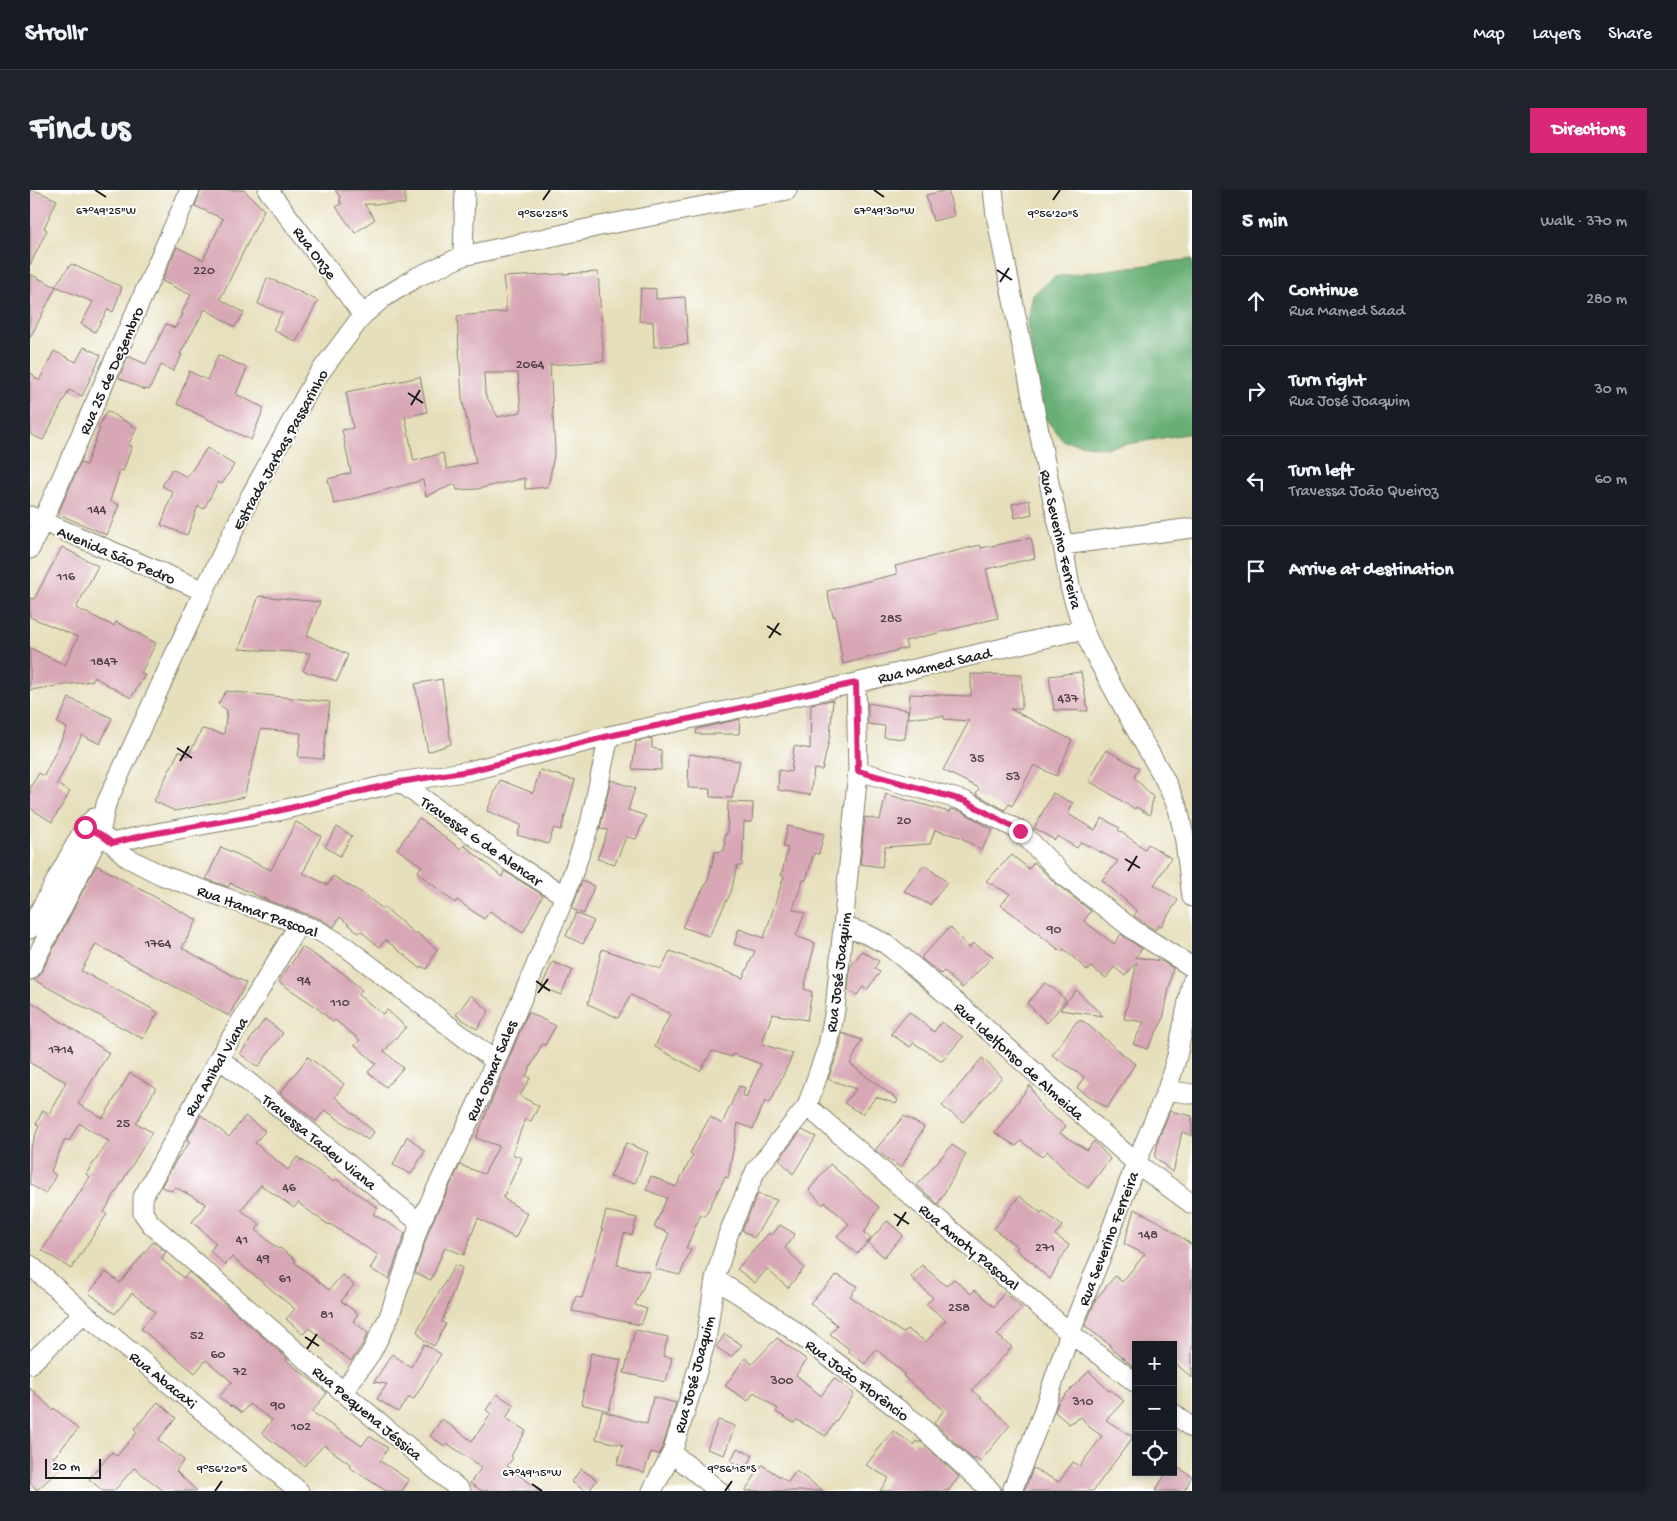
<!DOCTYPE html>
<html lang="en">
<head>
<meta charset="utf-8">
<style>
	body { margin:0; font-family:"Gochi Hand",sans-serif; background:#20242c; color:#f1f3f6 }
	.controls { position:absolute; right:15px; bottom:15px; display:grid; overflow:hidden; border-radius:0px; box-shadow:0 2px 8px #0003 }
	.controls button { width:45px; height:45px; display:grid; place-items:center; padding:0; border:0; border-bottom:1px solid #363941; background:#171b24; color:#f1f3f6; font:25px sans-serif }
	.scale { position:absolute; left:15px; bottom:12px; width:56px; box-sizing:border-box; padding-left:5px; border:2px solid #1c1c1c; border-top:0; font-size:14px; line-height:18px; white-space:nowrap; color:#1c1c1c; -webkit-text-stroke:4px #fff; paint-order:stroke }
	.stop { position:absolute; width:15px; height:15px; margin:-11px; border:4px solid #db2777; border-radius:50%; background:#fff }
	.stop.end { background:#db2777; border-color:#fff; box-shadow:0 1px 5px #0008 }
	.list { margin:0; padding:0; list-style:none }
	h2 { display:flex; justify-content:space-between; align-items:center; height:65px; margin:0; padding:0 20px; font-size:21px }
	h2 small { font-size:16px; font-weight:400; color:#9ea1a6 }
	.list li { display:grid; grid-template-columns:32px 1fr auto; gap:15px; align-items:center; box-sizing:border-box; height:90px; padding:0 20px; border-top:1px solid #363941 }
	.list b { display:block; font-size:19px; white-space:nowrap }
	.list p { margin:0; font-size:16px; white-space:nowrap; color:#9ea1a6 }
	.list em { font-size:16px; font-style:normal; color:#9ea1a6 }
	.icon { flex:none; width:28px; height:28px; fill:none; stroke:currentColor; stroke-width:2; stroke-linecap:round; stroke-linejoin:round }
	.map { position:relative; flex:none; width:1162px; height:1301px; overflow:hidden; border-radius:0px }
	header { display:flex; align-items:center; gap:30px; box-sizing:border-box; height:70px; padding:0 25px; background:#171b24; border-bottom:1px solid #363941 }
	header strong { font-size:24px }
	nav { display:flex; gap:28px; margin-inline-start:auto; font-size:18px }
	.intro { display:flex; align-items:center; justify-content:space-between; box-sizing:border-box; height:120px; padding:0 30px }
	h1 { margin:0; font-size:35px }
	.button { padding:12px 22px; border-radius:0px; background:#db2777; color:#fff; font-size:18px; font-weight:700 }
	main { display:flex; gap:30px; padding:0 30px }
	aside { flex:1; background:#171b24; border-radius:0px; box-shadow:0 2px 8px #0003 }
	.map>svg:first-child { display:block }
</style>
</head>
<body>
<header>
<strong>Strollr</strong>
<nav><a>Map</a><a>Layers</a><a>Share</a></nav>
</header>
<div class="intro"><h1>Find us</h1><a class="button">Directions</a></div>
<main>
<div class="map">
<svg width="1162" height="1301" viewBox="0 0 1162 1301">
	<rect width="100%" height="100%" fill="#fff"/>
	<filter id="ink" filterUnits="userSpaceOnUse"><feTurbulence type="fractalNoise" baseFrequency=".02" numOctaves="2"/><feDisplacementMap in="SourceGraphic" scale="10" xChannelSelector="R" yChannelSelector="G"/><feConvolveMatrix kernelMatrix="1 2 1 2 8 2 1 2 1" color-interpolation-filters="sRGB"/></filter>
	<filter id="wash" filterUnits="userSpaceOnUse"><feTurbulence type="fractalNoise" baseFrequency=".0096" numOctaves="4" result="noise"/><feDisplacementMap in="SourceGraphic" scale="20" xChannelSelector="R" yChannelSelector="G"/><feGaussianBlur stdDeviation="1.12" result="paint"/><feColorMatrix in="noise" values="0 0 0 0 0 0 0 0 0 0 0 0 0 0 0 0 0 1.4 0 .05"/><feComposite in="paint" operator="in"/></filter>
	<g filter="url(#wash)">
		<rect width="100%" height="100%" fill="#e6dfbb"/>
		<!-- forest -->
		<path fill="#68af75" stroke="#426648" d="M1162,69V243L1074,258L1033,251L1015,228L997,136L1003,105L1024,87Z"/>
		<g id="blocks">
			<!-- building -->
			<path fill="#d8a7b5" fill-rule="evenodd" d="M0,0H4L27,10L14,38L17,40L0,75Z
				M171,0H214L234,20L190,109L214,123L205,137L175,119L150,164L152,165L143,181L131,175L119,200L116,199L115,200L89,188L98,166L116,174L136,134L145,138L153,124H151L161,105L132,91L147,57L173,70L193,29L165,16Z
				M305,0H375V14H334L345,29L325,43L306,17L312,13H310V7Z
				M918,0L924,26L903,31L896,5Z
				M41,74L92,97L83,122L78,119L65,142L51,134L63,112L25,96Z
				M568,82L574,171L520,175L525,260L518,297L495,299V288L447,299L427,300L425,294L396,306L393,290L304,314L298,289L321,283L312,240L323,238L316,202L390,187L397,222L375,227L384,271L413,263L417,279L446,273L432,208L427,126L476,122V108L473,87ZM454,183H488L491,222L468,227L455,204Z
				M0,84L26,97L0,148Z
				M237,88L251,93L288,111L266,152L243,140L252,123L228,114Z
				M611,98L626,99V109L655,107L658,154L624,157L623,132L609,131Z
				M54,157L71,165L52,206L39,200L13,250L0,244V182L9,191L24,161L46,172Z
				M188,165L217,178L206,204L234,218L221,250L147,214L159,181L177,190Z
				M77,221L107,238L98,255L102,256L93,281L90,280L80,311L89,315L77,345L28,324L50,273L56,275L70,238L68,237Z
				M177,258L204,275L192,294L188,292L174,319L168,316L157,345L131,335L143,302L132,296L142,279L157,287Z
				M999,310L1002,324L985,328L982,314Z
				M1001,348L1005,368L956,379L968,428L875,451L877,458L813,474L805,426H803L797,401L867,384L865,376L950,355L951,358Z
				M32,357L68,376L46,418L84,436L86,432L126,453L111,483L115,485L101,508L64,487L62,491L0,500V458L35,475L48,447L0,427V408L4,409Z
				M229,406L290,412L277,445L318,465L307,491L273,481L280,463L209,459Z
				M1051,482L1058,521L1024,520L1019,486Z
				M941,484L992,485V519H980L1042,550L1026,586L1004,575L982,616L979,614L975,620L946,604L949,598L913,580L939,531L914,529V526L878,528L880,504L941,506Z
				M412,489L421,554L398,562L385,494Z
				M196,501L300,512L293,569L268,567L271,543L231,539L214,607L145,621L124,611L149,561L158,566L172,539L194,544L197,520L188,514Z
				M39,508L82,528L70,554L52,545L27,594L40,602L22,632L0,618V598L9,583L14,586L37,538L27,533Z
				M803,510L800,546L792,580L784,579L780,605L748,600L749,580L761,582L764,556L780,559L781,514Z
				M838,513L878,520L875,549L854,547L855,536L838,534Z
				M710,529L709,544H666L667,539Z
				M622,548V558L631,560V580L602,579L606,552Z
				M1076,560L1109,578L1104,587L1123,607L1120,625L1106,617L1105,619L1059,591Z
				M659,564L710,571L702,608L680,607L681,599L658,598Z
				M510,580L545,590L531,640L524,638L518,654L487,645L491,635L457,621L470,590L503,603Z
				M581,590L605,598L598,620L616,626L606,649L596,647L585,674L567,669L578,640L570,639Z
				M1023,603L1043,613L1038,624L1065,640L1072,628L1090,638L1088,640L1115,659L1118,654L1141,668L1124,695L1148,710L1131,736L1129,735L1125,740L1104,726L1107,721L1072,690L1088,671L1051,652L1047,658L1027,646L1025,650L1004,638Z
				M856,604L919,622L920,619L931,621L963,640L951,660L930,647L905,640L900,654L855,657L852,677L830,674L835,627L850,630Z
				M698,612L723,613L722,632H714L712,676H707L701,702L679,746L652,737L678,690L685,662L694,661L695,644H697Z
				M389,628L431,659L434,655L472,687L474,681L513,705L493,743L460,721L454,729L427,710L425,713L387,682L392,676L367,659Z
				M266,632L291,646L273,683L298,695L303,686L332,703L353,719L354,717L385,744L386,742L407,759L397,779L391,776L390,778L356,750L349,757L331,741L329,743L310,727L304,737L291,729L239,711L200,693L198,697L176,689L191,657L241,680Z
				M758,636L794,644L789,664L784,663L776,690H773L763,719L775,723L766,746L785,753L774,799L782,802L777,830L742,824L732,854L763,864L740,913L735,911L723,939L708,933L698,988L695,987L675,1026L671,1024L656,1058L661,1059L650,1085L625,1079L639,1043L624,1037L637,1008L616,1000L621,986L646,997L663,965L660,963L680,927L692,934L709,896L715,898L713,906L716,907L731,874L703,864L702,867L682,861L670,881L625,857L640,824L601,805L588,828L558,814L572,759L631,779L640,761L713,788L725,761L704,754L709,739L734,748L754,686H751L758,658L753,657Z
				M307,637L322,646L310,666L295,657Z
				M982,665L999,679L1004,672L1026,694L1061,721L1054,731L1084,754L1091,744L1112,759L1105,767L1131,771L1143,778L1133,830L1117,859L1103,854L1114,832L1094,829L1107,772L1095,786L1084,777L1076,788L1061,777L1058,781L1034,759L1032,762L971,715L980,704L956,691Z
				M66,675L167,730L152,758L216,793L199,826L66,754L51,781L128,822L113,849L4,790L10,785Z
				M894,675L917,692L900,715L874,701Z
				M552,691L564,696L554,724L542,719Z
				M546,723L564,731L553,754L536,746Z
				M920,737L939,758L943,753L963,766L932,798L914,781L911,784L892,769V766Z
				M272,757L314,784L332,800L328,805L353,824L357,820L376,837L354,861L373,878L356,897L338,882L346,874L325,855L330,850L305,830L303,832L285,816L249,792Z
				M832,761L849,771L844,779L850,782L837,800L833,797L827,805L818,801L820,777Z
				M523,772L542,780L531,805L511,797Z
				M1015,793L1023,798L1036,810L1017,833L997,813Z
				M1046,800L1073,826L1030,820Z
				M441,805L459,821L447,839L426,825Z
				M0,811L79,863L48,914L73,928L100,883L126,898L106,933L122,942L74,1022L77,1024L41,1079L12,1060L60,987L56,984L79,951L49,933L39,951L35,949L21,981L26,985L15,1004L0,994V959L9,936L6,934L13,920L19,924L36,892L0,873Z
				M498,822L526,836L515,855L512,854L496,886L500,888L490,906L509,916L501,931L495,929L482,964L492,968L473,1008L497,1023L485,1048L448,1028L434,1065L415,1057L401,1090L385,1083L400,1037L430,975L454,984L469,956L446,948Z
				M879,822L904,842L911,832L933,847L912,871L884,853L880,857L861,844Z
				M235,829L253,843L228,877L210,864Z
				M1047,831H1053L1105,874L1077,918L1047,898L1054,887L1022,865Z
				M812,843L832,850L820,874L868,910L866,914L846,907L832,924L814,913L826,899L798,889L809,860Z
				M278,867L314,894L305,907L344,942L338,950L295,920L286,931L250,903Z
				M952,868L972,887L933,932L912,916Z
				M1000,895L1012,918L1036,936L1030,943L1057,960L1064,951L1080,969L1058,998L1038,983L1017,961L1012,967L991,951L986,956L965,943Z
				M1140,921L1162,926V946L1152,942L1143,983L1125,967L1129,947Z
				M171,925L199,947L215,926L235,941L225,953L258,980L267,967L304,992L306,989L348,1018L343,1024L375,1043L359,1089L340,1079L348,1065L300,1034L299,1035L268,1013L264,1018L231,995L211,1020L230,1034L226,1040L248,1059L250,1058L266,1070L264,1072L299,1100L312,1085L324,1095L311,1111L328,1124L323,1131L338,1143L331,1157L321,1171L279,1138L273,1144L256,1129L265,1119L202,1067L195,1075L180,1061L186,1053L162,1032L176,1014L145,997L142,1001L131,997L147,969L160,952L157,950Z
				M874,926L894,937L871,978L845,960Z
				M772,940L786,947L763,984L749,969Z
				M377,946L395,961L381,984L363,975Z
				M596,953L618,962L605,993L580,987Z
				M922,955L936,964L908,1014L887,995Z
				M800,974L849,1017L834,1043L841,1048L827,1064L807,1046L819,1034L795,1012L793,1015L779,1000Z
				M728,1004L747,1010L724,1048L712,1040Z
				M989,1006L1011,1023L1013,1021L1032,1036L1025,1045L1039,1055L1020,1089L1005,1076L1006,1075L986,1060L988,1057L964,1039Z
				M1104,1019L1128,1031L1162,1055V1188L1143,1171V1155H1106V1179L1079,1156L1080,1155L1055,1136L1066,1109L1085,1086L1092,1092L1115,1064L1094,1054Z
				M576,1021L607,1028L602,1045L594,1043L587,1075L620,1082L605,1115L617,1119L611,1135L542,1121L546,1106L552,1108L573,1039H571Z
				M857,1031L873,1045L854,1067L838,1053Z
				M750,1035L765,1044L755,1058L774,1078L758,1098L737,1079L725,1093L707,1079L739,1043L742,1045Z
				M123,1052L136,1062L131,1069L154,1088L159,1082L258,1169L256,1170L297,1203L282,1222L332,1256L339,1246L358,1258L350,1271L379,1290L372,1301H356L319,1277L320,1274L294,1255L274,1276L232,1243L242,1230L219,1214L212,1223L202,1216L201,1217L189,1207L202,1192L176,1170L165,1183L111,1139L125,1122L102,1103L85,1124L59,1103L76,1082L90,1093Z
				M425,1075L432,1078L412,1132L416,1134L404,1156L395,1151L387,1141Z
				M892,1075L916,1096L924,1089L941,1104L945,1100L964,1117L974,1103L992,1118L967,1145L982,1157L942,1200L980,1235L950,1272L945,1268L944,1270L904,1233L914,1220L873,1186L875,1184L846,1159L835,1174L818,1161L819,1159L800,1144L807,1135L780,1113L807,1085L828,1096L820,1106L839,1121L873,1143L877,1139L896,1152L916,1130L896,1114L903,1108L881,1087Z
				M605,1140L638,1147L633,1166L642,1168L636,1192L594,1183Z
				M695,1144L712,1155L701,1167L686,1157Z
				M747,1148L777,1170L766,1185L791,1206L804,1188L824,1204L796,1246L767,1230L764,1233L746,1222L748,1219L724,1202L718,1211L695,1196L715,1168L722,1174Z
				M394,1154L411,1164L384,1209L378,1208L368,1222L347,1209L357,1194L344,1192L362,1164L381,1177Z
				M561,1163L591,1170L579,1221L551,1214Z
				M1059,1181L1079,1201L1080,1200L1094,1211L1076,1230L1103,1247L1063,1301H994L1003,1278L1029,1292L1043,1272L1050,1276L1072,1246L1058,1236L1051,1227L1039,1234L1025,1222L1028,1212Z
				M0,1198L23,1220L24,1218L48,1239L23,1268L32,1277L7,1300L0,1292Z
				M467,1204L484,1215L476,1228L496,1241L481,1266L483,1268L477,1276L511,1301H452L440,1293L452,1277L418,1254L416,1257L400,1246L412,1229L442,1251L461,1224L456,1220Z
				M623,1207L646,1213L632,1259L629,1264L621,1262L614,1283L587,1274L593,1255L566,1249L572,1221L617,1234Z
				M128,1212L146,1228L128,1250L154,1270L146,1281L167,1301H134L104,1278L84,1301H73L59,1289L82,1262L87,1266L107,1242L104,1239Z
				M688,1230L705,1236L694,1265L677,1259Z
				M863,1241L884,1255L886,1251L889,1253L890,1251L929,1287L918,1301H850L859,1288L836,1275Z
				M707,1258L723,1265L717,1278L701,1271Z
				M732,1275L758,1292L766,1281L793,1301H715Z
				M1143,1275L1162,1286L1154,1301H1125L1137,1282H1143Z
				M551,1279L567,1290L559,1301H555L542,1292Z"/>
		</g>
	</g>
	<g filter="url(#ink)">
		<use href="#blocks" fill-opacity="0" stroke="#817e6c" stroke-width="1"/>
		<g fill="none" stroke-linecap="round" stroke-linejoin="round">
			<!-- minor casing -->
			<g stroke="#817e6c" stroke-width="21">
				<path id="minor" d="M238,0L333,125
					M963,0L966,25L1020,297L1033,355L1040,397L1053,439L1064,463L1101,531L1133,586L1148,618L1155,651L1162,707
					M433,66L435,0
					M0,326L174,401
					M1033,355L1162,338
					M0,359L160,0
					M828,581L935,611L990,641L1033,685L1105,741L1162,777
					M370,592L476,669L535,706
					M55,637L70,644L82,653L116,645L243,622L370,592L439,581L579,546L826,493L1053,439
					M82,653L98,668L131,685L287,740L316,757L465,871
					M269,734L189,868L113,1007V1023L121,1034L313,1202L431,1301
					M813,736L836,744L856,754L876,770L943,827L1106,973L1162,1014
					M0,739L55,637L64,628
					M0,780L70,644L76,614L174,401L221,305L285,189L333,125L353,108L387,87L433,66L570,36L757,0
					M189,868L390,1033
					M1137,900L1162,904
					M777,916L1040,1143L1106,1193
					M0,1075L54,1123L269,1301
					M685,1089L752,1132L835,1194L889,1235L961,1301
					M0,1174L54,1123
					M313,1202L341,1163L359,1127L390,1033L449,910L535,706L560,634L579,546
					M1143,1223L1162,1238
					M642,1263L689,1301
					M622,1301L642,1263L661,1202L676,1150L685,1089L699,1042L726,980L777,916L798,856L805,820L828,581L826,493
					M982,1301L1011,1228L1040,1143L1073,1062L1106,973L1137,900L1147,866L1162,792"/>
			</g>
			<!-- minor -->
			<use href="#minor" stroke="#fff" stroke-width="19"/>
		</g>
	</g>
	<g fill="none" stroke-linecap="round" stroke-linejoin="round" filter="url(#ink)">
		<!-- route -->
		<path stroke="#db2777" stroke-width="6" d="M55,637L70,644L82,653L116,645L243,622L370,592L439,581L579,546L826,493L828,581L935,611L990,641"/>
	</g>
	<!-- ticks -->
	<path fill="none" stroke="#1c1c1c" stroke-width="2" d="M65,0L76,7M844,0L854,7M513,10L520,0M1023,10L1030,0M967,80L982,90M970,92L979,78M378,203L393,213M381,215L390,200M737,436L751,445M739,448L749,433M147,558L162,568M150,571L159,556M1095,669L1110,678M1098,681L1107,666M506,791L520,801M508,803L518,789M864,1024L879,1034M867,1036L876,1022M275,1147L289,1156M277,1159L287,1144M502,1294L512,1301M185,1301L192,1291M695,1301L702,1291"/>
	<g text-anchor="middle" stroke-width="4" stroke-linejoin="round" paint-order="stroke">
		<!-- number labels -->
		<g font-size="14" fill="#4b3f42">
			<text x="174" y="84">220</text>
			<text x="500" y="178">2064</text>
			<text x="67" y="323">144</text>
			<text x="36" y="390">116</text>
			<text x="861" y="432">285</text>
			<text x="74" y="475">1847</text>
			<text x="1038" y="512">437</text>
			<text x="947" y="572">35</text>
			<text x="983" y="590">53</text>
			<text x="874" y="634">20</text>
			<text x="1024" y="743">90</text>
			<text x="128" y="757">1764</text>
			<text x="274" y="794">94</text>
			<text x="310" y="816">110</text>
			<text x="31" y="863">1714</text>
			<text x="93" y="937">25</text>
			<text x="259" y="1001">46</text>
			<text x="1118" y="1048">148</text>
			<text x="212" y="1053">41</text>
			<text x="1015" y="1061">271</text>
			<text x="233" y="1072">49</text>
			<text x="255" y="1092">61</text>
			<text x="929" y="1121">258</text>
			<text x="297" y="1128">81</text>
			<text x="167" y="1149">52</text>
			<text x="188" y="1168">60</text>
			<text x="210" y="1185">72</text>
			<text x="752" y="1194">300</text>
			<text x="1053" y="1215">310</text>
			<text x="248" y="1219">90</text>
			<text x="271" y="1240">102</text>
		</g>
		<!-- street labels -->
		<g font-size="16" fill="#1c1c1c" stroke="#fff">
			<text transform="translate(286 62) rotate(53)" y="6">Rua Onze</text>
			<text transform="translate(80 180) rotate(-66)" y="6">Rua 25 de Dezembro</text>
			<text transform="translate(249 259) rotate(-61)" y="6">Estrada Jarbas Passarinho</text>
			<text transform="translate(1032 349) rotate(77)" y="6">Rua Severino Ferreira</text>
			<text transform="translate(87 364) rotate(23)" y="6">Avenida São Pedro</text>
			<text transform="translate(904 474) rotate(-13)" y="6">Rua Mamed Saad</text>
			<text transform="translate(452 650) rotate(35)" y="6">Travessa G de Alencar</text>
			<text transform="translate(228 720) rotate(20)" y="6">Rua Itamar Pascoal</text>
			<text transform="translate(807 782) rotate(-83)" y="6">Rua José Joaquim</text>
			<text transform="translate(990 870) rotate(42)" y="6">Rua Idelfonso de Almeida</text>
			<text transform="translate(185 876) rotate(-60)" y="6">Rua Anibal Viana</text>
			<text transform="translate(460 880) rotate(-67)" y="6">Rua Osmar Sales</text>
			<text transform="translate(290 951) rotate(39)" y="6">Travessa Tadeu Viana</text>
			<text transform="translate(1077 1048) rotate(-69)" y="6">Rua Severino Ferreira</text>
			<text transform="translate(940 1056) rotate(40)" y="6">Rua Amoty Pascoal</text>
			<text transform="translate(663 1184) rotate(-75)" y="6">Rua José Joaquim</text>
			<text transform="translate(134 1189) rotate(39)" y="6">Rua Abacaxi</text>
			<text transform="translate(828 1189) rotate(37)" y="6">Rua João Florêncio</text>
			<text transform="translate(338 1222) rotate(40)" y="6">Rua Pequena Jéssica</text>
		</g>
	</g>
	<g font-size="12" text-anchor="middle" fill="#1c1c1c" stroke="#fff" stroke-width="4" stroke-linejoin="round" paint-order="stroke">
		<text x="76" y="24">67°49'25"W</text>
		<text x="854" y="24">67°49'30"W</text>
		<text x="1023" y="27">9°56'20"S</text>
		<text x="513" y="27">9°56'25"S</text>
		<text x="192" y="1282">9°56'20"S</text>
		<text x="702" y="1282">9°56'15"S</text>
		<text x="502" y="1286">67°49'15"W</text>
	</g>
</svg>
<div class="controls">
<button>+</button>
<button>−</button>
<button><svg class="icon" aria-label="locate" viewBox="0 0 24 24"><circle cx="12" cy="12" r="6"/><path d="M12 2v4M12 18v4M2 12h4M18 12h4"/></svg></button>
</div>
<div class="scale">20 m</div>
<div class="stop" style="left:55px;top:637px"></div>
<div class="stop end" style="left:990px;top:641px"></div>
</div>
<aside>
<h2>5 min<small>Walk · 370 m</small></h2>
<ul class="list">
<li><svg class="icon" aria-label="ahead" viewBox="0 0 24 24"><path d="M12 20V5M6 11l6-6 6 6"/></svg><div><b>Continue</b><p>Rua Mamed Saad</p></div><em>280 m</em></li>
<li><svg class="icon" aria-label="right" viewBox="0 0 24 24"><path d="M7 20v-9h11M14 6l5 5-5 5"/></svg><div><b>Turn right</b><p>Rua José Joaquim</p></div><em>30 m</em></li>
<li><svg class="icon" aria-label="left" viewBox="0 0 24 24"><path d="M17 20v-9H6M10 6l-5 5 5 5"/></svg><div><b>Turn left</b><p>Travessa João Queiroz</p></div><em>60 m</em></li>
<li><svg class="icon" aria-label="arrive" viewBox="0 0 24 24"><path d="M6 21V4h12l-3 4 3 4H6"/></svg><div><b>Arrive at destination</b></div></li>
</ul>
</aside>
</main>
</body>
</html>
